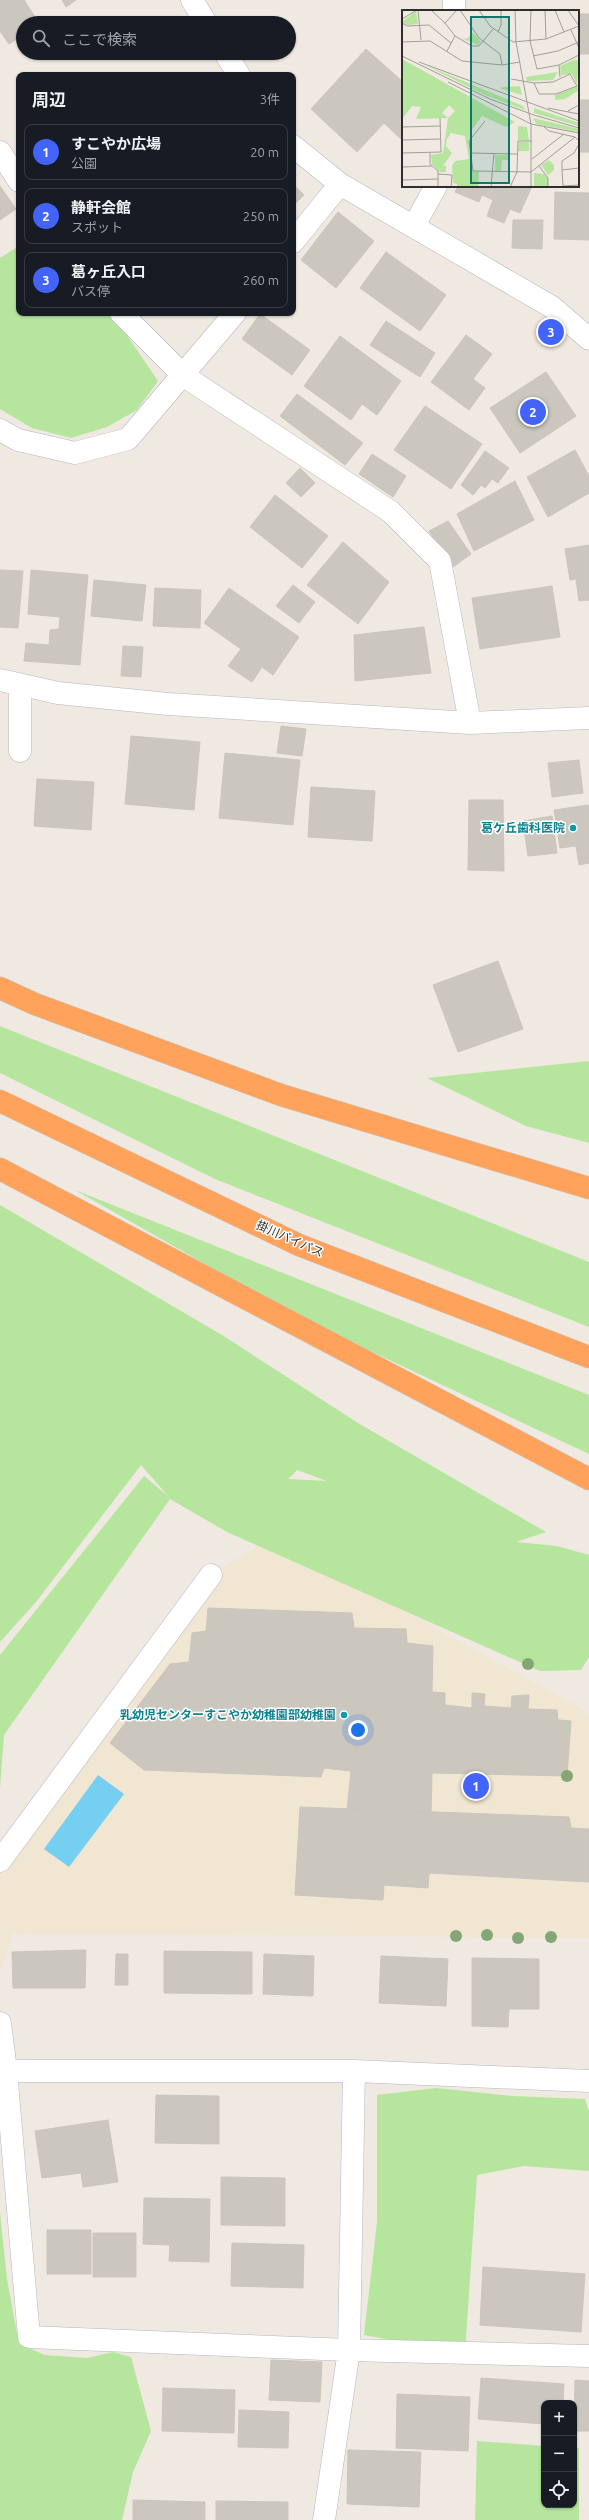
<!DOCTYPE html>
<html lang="ja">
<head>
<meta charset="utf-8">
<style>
	body { margin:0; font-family:Ubuntu,"Noto Sans JP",sans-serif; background:#20242c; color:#f1f3f6 }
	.controls { position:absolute; right:12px; bottom:12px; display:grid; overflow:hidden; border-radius:8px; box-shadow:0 1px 3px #0004 }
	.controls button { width:36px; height:36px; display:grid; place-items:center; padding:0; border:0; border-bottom:1px solid #363941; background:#171b24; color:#f1f3f6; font:20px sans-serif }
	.you { position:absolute; left:358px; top:1730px; width:14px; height:14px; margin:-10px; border:3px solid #fff; border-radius:50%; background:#1a73e8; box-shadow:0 0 0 6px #1a73e833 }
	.badge { display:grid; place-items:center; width:26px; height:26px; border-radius:50%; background:#4264fb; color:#fff; font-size:13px; font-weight:700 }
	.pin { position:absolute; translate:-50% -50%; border:2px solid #fff; box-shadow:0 1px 4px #0006 }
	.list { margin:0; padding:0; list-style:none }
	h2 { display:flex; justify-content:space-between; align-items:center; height:52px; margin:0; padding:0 16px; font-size:17px }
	h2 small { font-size:13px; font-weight:400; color:#9ea1a6 }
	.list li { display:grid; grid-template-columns:26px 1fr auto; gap:12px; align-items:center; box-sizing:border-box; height:56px; margin:0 8px 8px; padding:0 8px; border:1px solid #363941; border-radius:8px }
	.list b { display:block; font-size:15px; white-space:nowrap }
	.list p { margin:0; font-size:13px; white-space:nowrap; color:#9ea1a6 }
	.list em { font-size:13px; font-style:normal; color:#9ea1a6 }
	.icon { flex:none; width:22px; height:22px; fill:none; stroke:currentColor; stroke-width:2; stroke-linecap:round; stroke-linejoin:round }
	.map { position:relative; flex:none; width:589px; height:2520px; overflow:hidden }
	.search { position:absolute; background:#171b24; box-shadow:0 1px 3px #0004; left:16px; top:16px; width:280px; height:44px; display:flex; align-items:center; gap:10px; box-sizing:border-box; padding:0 14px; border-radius:22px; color:#9ea1a6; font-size:15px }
	.panel { position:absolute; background:#171b24; box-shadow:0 1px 3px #0004; left:16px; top:72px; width:280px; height:244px; border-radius:8px }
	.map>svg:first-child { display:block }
</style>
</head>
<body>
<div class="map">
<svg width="589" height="2520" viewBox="0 0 589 2520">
	<rect width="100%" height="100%" fill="#efe9e1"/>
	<!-- education -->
	<path fill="#f0e6d1" d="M271,1538L573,1704L589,1715V1938L13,1933L0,1972V1873L211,1575Z"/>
	<!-- green -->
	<path fill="#b6e59e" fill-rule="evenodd" d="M19,246V313H109L118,322L158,381L137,410L107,427L71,438L32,428L0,409V258Z
		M0,1026L589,1262V1327L215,1179L0,1073Z
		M589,1061V1143L526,1126L427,1078Z
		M75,1190L589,1395V1454L300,1318Z
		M0,1205L222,1335L358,1423L546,1532L516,1542L557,1546L589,1555V1657L581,1670L540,1671L227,1532L170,1499L4,1735L0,1789V1655L144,1476L168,1496L141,1465L36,1602L0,1642ZM297,1470L327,1481H328L288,1479Z
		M436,2088L512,2096L585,2099L589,2112V2171L524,2166L477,2175L465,2353L364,2335L377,2222V2095Z
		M0,2212L7,2279L19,2344L45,2355L87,2358L113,2352L131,2357L151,2431L133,2472L122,2520H0Z
		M477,2441L544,2446V2505H574V2448H579V2520H475Z"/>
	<!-- water -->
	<path fill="#75cff0" d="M98,1775L124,1794L69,1867L44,1849Z"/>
	<!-- building -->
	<path fill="#cbc7bf" stroke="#cbc5ba" d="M0,0H24L39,23H23V35L9,44L0,31Z
		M62,0H76L66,7Z
		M578,14H589V54H578Z
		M366,49L403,82V141L384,123L357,152L311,109Z
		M578,100H589V152H578Z
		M293,184L304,195L293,206Z
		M0,186L16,209L0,220Z
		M458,186H532L520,213L510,209L504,223L487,216L493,200L482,195L479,202L455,192Z
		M555,192L589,193V240L554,239Z
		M338,212L374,241L336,288L301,260Z
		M513,220H543L542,249L512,248Z
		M386,252L446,295L420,331L360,288Z
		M260,314L310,350L292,375L242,339Z
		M386,321L435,353L420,377L370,345Z
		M466,335L492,354L473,379L485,388L469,410L431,382Z
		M340,336L401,381L377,415L362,404L351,420L304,386Z
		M546,372L576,416L520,453L490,408Z
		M297,394L363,443L345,465L280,416Z
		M425,406L482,444L451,489L394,450Z
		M575,450L589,476V493L548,517L527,477Z
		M485,451L509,468L498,483L492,479L485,488L481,485L473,495L461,485Z
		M372,454L406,476L393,497L359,474Z
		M300,468L315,483L301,497L286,483Z
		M515,481L534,520L474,551L457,514Z
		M275,495L328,536L302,568L250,527Z
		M448,521L471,554L453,567L429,531Z
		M343,542L389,582L358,624L307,585Z
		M589,545V600L579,601L576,579L570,580L565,549Z
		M0,570L23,571L18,628L0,627Z
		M31,570L88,575L80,665L24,661L26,643L49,645L50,630L59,629L60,617L28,614Z
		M94,580L146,585L142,621L91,616Z
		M293,585L315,602L299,623L276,606Z
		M552,586L560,637L480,649L472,598Z
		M155,588L201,590L200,628L153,626Z
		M229,588L299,637L273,675L262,667L252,682L228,666L241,649L204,623Z
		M424,627L431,673L355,681L354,635Z
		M123,646L143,647L141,677L121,676Z
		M281,726L306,729L302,756L277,753Z
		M131,736L200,742L194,810L125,804Z
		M225,753L300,760L293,825L219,818Z
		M579,760L583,793L552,797L548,763Z
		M37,779L94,782L91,830L34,826Z
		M311,787L375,791L372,841L308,837Z
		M469,800H503L504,871L468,870Z
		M589,805V863L579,865L576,846L560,848L554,810Z
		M552,816L557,853L528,856L523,821Z
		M498,961L523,1029L458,1052L433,985Z
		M208,1608L352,1613L354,1628L406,1629L407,1643L433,1646L432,1692L445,1693V1705L472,1708V1693L485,1694L484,1706L511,1708L512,1696L529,1695L528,1709L557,1710L558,1720L571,1721L567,1776L432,1773L431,1813L347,1810L351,1771L324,1768L321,1777L144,1770L110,1743L170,1664L189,1662L192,1633L206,1631Z
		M300,1807L569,1817L571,1828L589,1829V1882L429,1873L428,1888L384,1885L383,1900L295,1895Z
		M86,1950L85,1988H13L12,1952Z
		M164,1951L252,1952V1994L164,1993Z
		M116,1954H128V1985H115Z
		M264,1954L314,1956L313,1996L263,1994Z
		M381,1956L448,1959L446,2006L379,2003Z
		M472,1958L539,1959V2009H509L508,2027L472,2026Z
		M156,2095L219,2096V2144L155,2143Z
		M108,2120L118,2182L83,2187L81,2173L42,2178L35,2131Z
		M221,2177L285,2178V2226L221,2225Z
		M144,2198L210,2199L209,2262L169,2261L170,2245L143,2244Z
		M47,2230H91V2274H47Z
		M93,2233H136V2277H93Z
		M232,2243L304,2245L303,2288L231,2286Z
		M483,2267L585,2274L581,2332L480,2325Z
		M271,2360L322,2362L320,2402L269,2400Z
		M481,2378L564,2384L563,2403H544V2424L478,2419Z
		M575,2380L589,2381V2431H574Z
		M163,2388L235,2390L234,2433L162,2431Z
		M397,2394L470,2397L468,2451L396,2448Z
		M239,2410L289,2412L288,2448L238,2447Z
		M348,2450L421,2452L419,2507L347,2504Z
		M133,2500L205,2502V2520H133Z
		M216,2501L288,2502V2520H216Z"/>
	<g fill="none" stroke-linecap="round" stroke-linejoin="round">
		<!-- minor casing -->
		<g stroke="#b4b7c1" stroke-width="23">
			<path id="minor" d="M192,0L206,23
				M454,11V0
				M225,53L239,75
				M293,146L340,184L552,307L589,339
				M0,152L19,181
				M414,226L436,186
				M293,242L340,184
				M121,313L184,376L391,512L440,561L470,723
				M0,430L18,440L75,453L128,439L235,313
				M0,680L58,693L168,704L470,723L589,718
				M20,685V751
				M0,1861L211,1575
				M0,2023L6,2071L29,2337L349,2350L589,2356
				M6,2071H354L589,2081
				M324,2520L349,2350L354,2071"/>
		</g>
		<!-- highway casing -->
		<g stroke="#c9c9c9" stroke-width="23">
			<path id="highway" d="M0,988L35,1004L281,1095L589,1188
				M0,1101L299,1245L589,1357
				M0,1169L589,1479"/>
		</g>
		<!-- minor -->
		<use href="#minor" stroke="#fff" stroke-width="22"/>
		<!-- highway -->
		<use href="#highway" stroke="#ffa35c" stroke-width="22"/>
	</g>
	<!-- trees -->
	<g fill="#84a574">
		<circle cx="528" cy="1664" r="6"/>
		<circle cx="567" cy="1776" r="6"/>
		<circle cx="487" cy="1935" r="6"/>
		<circle cx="456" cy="1936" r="6"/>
		<circle cx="551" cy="1937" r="6"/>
		<circle cx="518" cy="1938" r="6"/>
	</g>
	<!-- markers -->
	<g fill="#0f9aa8" stroke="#fff" stroke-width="1.5">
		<circle cx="573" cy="828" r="4"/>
		<circle cx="344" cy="1715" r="4"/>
	</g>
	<g text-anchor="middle" stroke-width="3" stroke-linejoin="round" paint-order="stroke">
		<!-- culture labels -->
		<g font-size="12" font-weight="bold" fill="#0d838f" stroke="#fff" text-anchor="end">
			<text x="565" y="832">葛ケ丘歯科医院</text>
			<text x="336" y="1719">乳幼児センターすこやか幼稚園部幼稚園</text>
		</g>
		<!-- street labels -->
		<g font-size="12" fill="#2e2e2e" stroke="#fff">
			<text transform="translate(290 1239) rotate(24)" y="4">掛川バイパス</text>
		</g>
	</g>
	<!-- overview -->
	<g transform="translate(402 10)">
		<rect width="177" height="177" fill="#efe9e1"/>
		<path d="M14,1L16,14L5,15L0,12ZM71,23L79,32L76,35L59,28L64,29ZM0,49L113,112L104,117L80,106L69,121L70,161L77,162L76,177H55V174L51,173L50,156L53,151L67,149L63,126L49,123L45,129L44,136L50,143L41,156H44V162H38L30,154L29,145L41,143L46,108L53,101L47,95L40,103L46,108L14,109L19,97L10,96L0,109ZM174,49L173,51L177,49L175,74L170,64L159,65L158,56ZM23,55L121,96L123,100L83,85ZM156,62L151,70L125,71L124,67ZM118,76L120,85L97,78L102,77ZM175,76L177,80L163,89L153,90V85ZM132,98L177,113V116L132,103ZM131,108L177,119V122L134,114ZM116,116L125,117L127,131L116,130ZM117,132H127V141H116ZM93,145H107L108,150H100L99,162L93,161ZM147,150L152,155V160L146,165L139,155ZM132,163L142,164L146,169V177H132Z" fill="#b6e59e"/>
		<path fill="none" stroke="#a29e99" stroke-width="1" d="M16,0L19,30M29,0L43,13L53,26L70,36H77L91,19M58,0L77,28L98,44L100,55M77,0L88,16L111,32L144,29L177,16M113,0L114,32L129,114V177M129,0L128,31L135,59L157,55L177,45M143,0L144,29M153,0L162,22M166,0L177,16M0,9L15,0M0,13L5,16L27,15L49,33M43,13L55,0M169,20L177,38M96,22L99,15V0M0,32L28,31L60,51L100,55L118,52M45,41L53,26M0,46L88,89L132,105L177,118M131,46L156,41L177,32M17,52L177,111M157,55L158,67M109,69L132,73L151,72L168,64L175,76L154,84H137L132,73M46,72L129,114L177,123M146,98L177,104M166,101L177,95M83,111L67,131L71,161L129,162L173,127M0,117L39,116M142,117L147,121L173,127L177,131M0,130L38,129M177,134L172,143L160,151V160L177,158M0,143L39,142L38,108M28,143V154L36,161V177M69,143L115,144M130,149L162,124M137,156L146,168V177M0,157L30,156M160,160L161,176L177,175M36,164L50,165L49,177M0,170L36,169M89,177L92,143M108,177L115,162L116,131H130"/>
		<path fill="#0f766e" fill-opacity="0.15" stroke="#0f766e" stroke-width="2" d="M69,7H107V173H69Z"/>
		<rect width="177" height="177" fill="none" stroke="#2e2e2e" stroke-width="2"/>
	</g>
</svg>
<div class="controls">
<button>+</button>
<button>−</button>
<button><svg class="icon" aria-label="locate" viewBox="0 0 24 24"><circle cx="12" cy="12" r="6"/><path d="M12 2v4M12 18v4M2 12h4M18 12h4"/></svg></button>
</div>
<div class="you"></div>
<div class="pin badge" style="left:476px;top:1786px">1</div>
<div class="pin badge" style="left:533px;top:412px">2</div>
<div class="pin badge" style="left:551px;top:332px">3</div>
<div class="search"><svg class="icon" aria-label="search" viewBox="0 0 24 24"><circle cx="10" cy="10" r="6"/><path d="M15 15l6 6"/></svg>ここで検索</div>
<section class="panel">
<h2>周辺<small>3件</small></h2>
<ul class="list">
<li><span class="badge">1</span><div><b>すこやか広場</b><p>公園</p></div><em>20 m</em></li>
<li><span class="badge">2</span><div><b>静軒会館</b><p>スポット</p></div><em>250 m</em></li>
<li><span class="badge">3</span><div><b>葛ヶ丘入口</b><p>バス停</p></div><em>260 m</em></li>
</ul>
</section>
</div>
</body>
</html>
